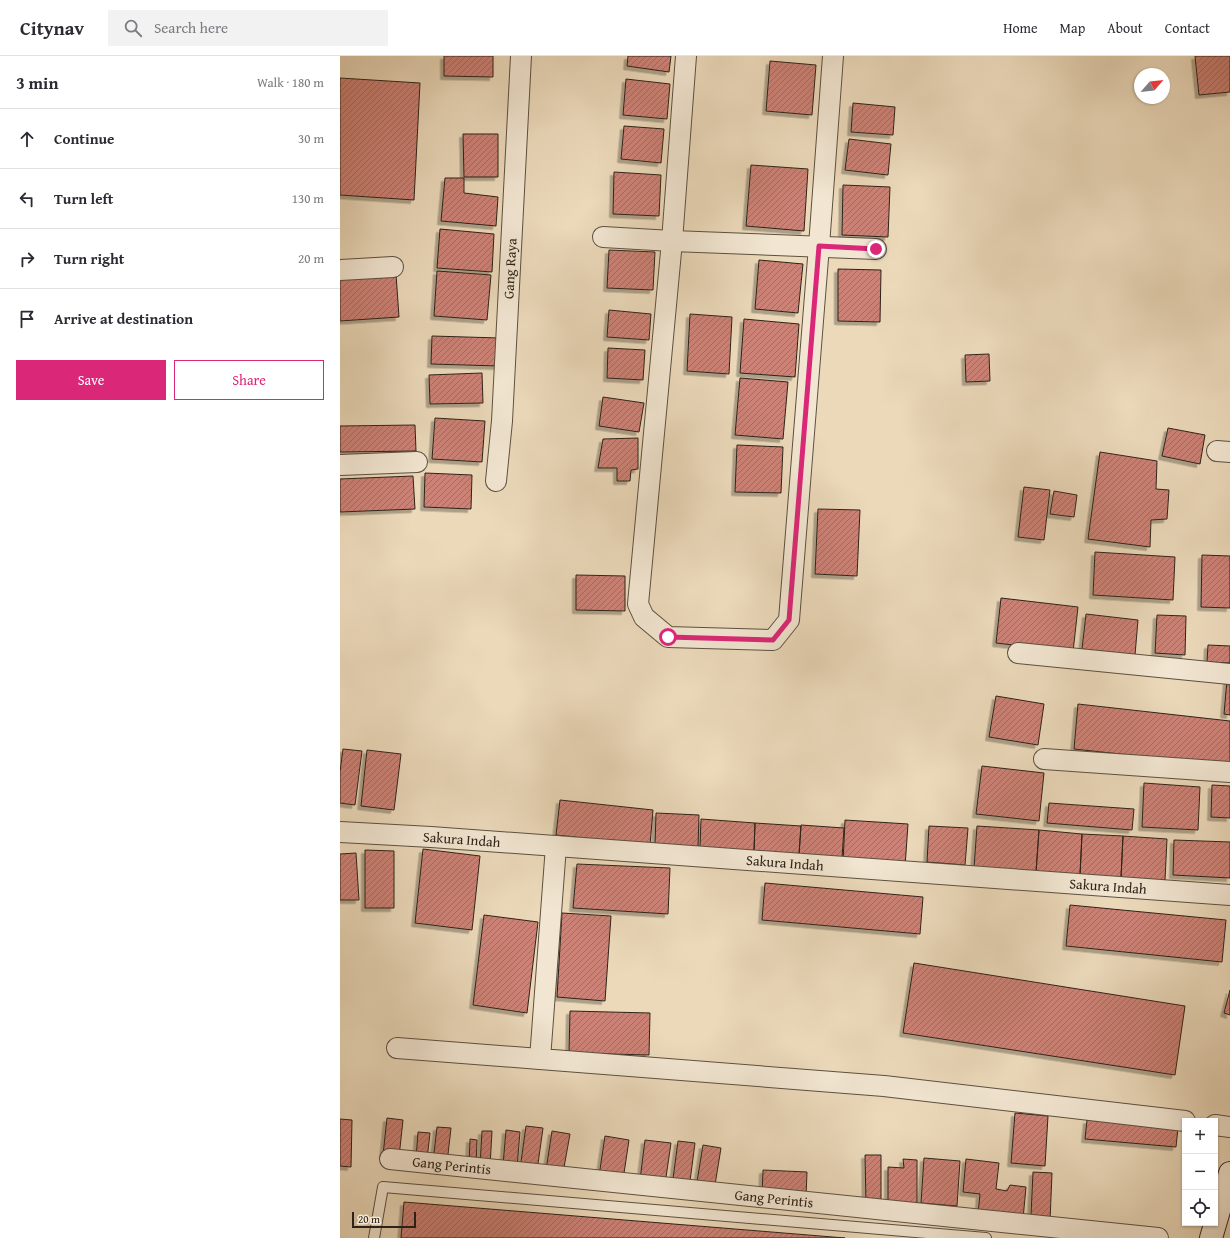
<!DOCTYPE html>
<html lang="en">
<head>
<meta charset="utf-8">
<style>
	body { margin:0; font-family:"Gentium Book Plus",serif; background:#f2f2f3; color:#2b2b33 }
	.controls { position:absolute; right:12px; bottom:12px; display:grid; overflow:hidden; border-radius:0px; box-shadow:0 1px 3px #0004 }
	.controls button { width:36px; height:36px; display:grid; place-items:center; padding:0; border:0; border-bottom:1px solid #e1e1e2; background:#fff; color:#2b2b33; font:20px sans-serif }
	.compass { position:absolute; left:794px; top:12px; width:36px; height:36px; border-radius:50%; background:#fff; box-shadow:0 1px 3px #0004; rotate:62deg }
	.scale { position:absolute; left:12px; bottom:10px; width:64px; box-sizing:border-box; padding-left:4px; border:2px solid #2e2218; border-top:0; font-size:11px; line-height:14px; white-space:nowrap; color:#2e2218; -webkit-text-stroke:3px #f2e6d2; paint-order:stroke }
	.stop { position:absolute; width:12px; height:12px; margin:-9px; border:3px solid #db2777; border-radius:50%; background:#fff }
	.stop.end { background:#db2777; border-color:#fff; box-shadow:0 1px 4px #0008 }
	.list { margin:0; padding:0; list-style:none }
	h2 { display:flex; justify-content:space-between; align-items:center; height:52px; margin:0; padding:0 16px; font-size:17px }
	h2 small { font-size:13px; font-weight:400; color:#7c7c81 }
	.list li { display:grid; grid-template-columns:26px 1fr auto; gap:12px; align-items:center; box-sizing:border-box; height:60px; padding:0 16px; border-top:1px solid #e1e1e2 }
	.list b { display:block; font-size:15px; white-space:nowrap }
	.list em { font-size:13px; font-style:normal; color:#7c7c81 }
	.actions { display:flex; gap:8px; padding:12px 16px }
	.actions a { flex:1; padding:9px 0; border:1px solid #db2777; border-radius:0px; text-align:center; font-size:14px; color:#db2777 }
	.actions .main { background:#db2777; color:#fff }
	.icon { flex:none; width:22px; height:22px; fill:none; stroke:currentColor; stroke-width:2; stroke-linecap:round; stroke-linejoin:round }
	.map { position:relative; flex:none; width:890px; height:1182px; overflow:hidden }
	header { display:flex; align-items:center; gap:24px; box-sizing:border-box; height:56px; padding:0 20px; background:#fff; border-bottom:1px solid #e1e1e2 }
	header strong { font-size:19px }
	nav { display:flex; gap:22px; margin-inline-start:auto; font-size:14px }
	.search { width:280px; height:36px; background:#f2f2f3; display:flex; align-items:center; gap:10px; box-sizing:border-box; padding:0 14px; border-radius:0px; color:#7c7c81; font-size:15px }
	main { display:flex }
	aside { flex:1; background:#fff }
	.map>svg:first-child { display:block }
</style>
</head>
<body>
<header>
<strong>Citynav</strong>
<div class="search"><svg class="icon" aria-label="search" viewBox="0 0 24 24"><circle cx="10" cy="10" r="6"/><path d="M15 15l6 6"/></svg>Search here</div>
<nav><a>Home</a><a>Map</a><a>About</a><a>Contact</a></nav>
</header>
<main>
<aside>
<h2>3 min<small>Walk · 180 m</small></h2>
<ul class="list">
<li><svg class="icon" aria-label="ahead" viewBox="0 0 24 24"><path d="M12 20V5M6 11l6-6 6 6"/></svg><div><b>Continue</b></div><em>30 m</em></li>
<li><svg class="icon" aria-label="left" viewBox="0 0 24 24"><path d="M17 20v-9H6M10 6l-5 5 5 5"/></svg><div><b>Turn left</b></div><em>130 m</em></li>
<li><svg class="icon" aria-label="right" viewBox="0 0 24 24"><path d="M7 20v-9h11M14 6l5 5-5 5"/></svg><div><b>Turn right</b></div><em>20 m</em></li>
<li><svg class="icon" aria-label="arrive" viewBox="0 0 24 24"><path d="M6 21V4h12l-3 4 3 4H6"/></svg><div><b>Arrive at destination</b></div></li>
</ul>
<div class="actions"><a class="main">Save</a><a>Share</a></div>
</aside>
<div class="map">
<svg width="890" height="1182" viewBox="0 0 890 1182">
	<defs>
		<pattern id="building-hatch" width="6" height="6" patternUnits="userSpaceOnUse"><rect width="6" height="6" fill="#cc8277"/><path d="M-1 1l2-2M0 6l6-6M5 7l2-2" fill="none" stroke="#a66a61"/></pattern>
		<filter id="shadow"><feDropShadow dx="-3.5" dy="3.5" stdDeviation="0" flood-color="#0004"/></filter>
	</defs>
	<rect width="100%" height="100%" fill="#ebd9ba"/>
	<filter id="stains"><feTurbulence type="fractalNoise" baseFrequency=".005" numOctaves="4"/><feColorMatrix values="0 0 0 0 .2 0 0 0 0 .09 0 0 0 0 .02 0 0 0 .5 -.17"/></filter>
	<radialGradient id="worn" r=".72"><stop offset=".6" stop-color="#630" stop-opacity="0"/><stop offset="1" stop-color="#630" stop-opacity=".3"/></radialGradient>
	<!-- building -->
	<path fill="url(#building-hatch)" stroke="#2e2218" filter="url(#shadow)" d="M104,0H153V21L104,20Z
		M288,0H331L329,16L287,10Z
		M855,0H890V36L859,39Z
		M430,5L476,9L472,59L426,55Z
		M0,22L80,27L74,144L0,139Z
		M286,23L330,28L327,63L283,59Z
		M513,47L555,51L553,79L511,76Z
		M284,70L324,73L321,107L281,103Z
		M123,78H158V121H124Z
		M509,83L551,88L548,119L505,114Z
		M411,109L468,113L464,175L406,170Z
		M274,116L321,119L319,160L273,158Z
		M105,122H124V137L158,141L156,170L101,165Z
		M503,129L550,131L548,181L502,179Z
		M100,173L154,178L152,216L97,212Z
		M269,194L315,196L313,234L267,232Z
		M419,204L463,208L458,257L415,253Z
		M498,213L541,214L540,266L498,265Z
		M97,215L151,219L147,264L94,260Z
		M56,218L59,261L0,265V222Z
		M269,254L311,258L309,284L267,281Z
		M350,258L392,261L389,318L347,315Z
		M404,263L459,268L455,321L400,317Z
		M92,280L160,282L159,310L91,308Z
		M268,292L305,294L303,324L267,322Z
		M649,298L650,325L626,326L625,299Z
		M142,317L143,347L90,348L89,319Z
		M400,322L448,326L443,383L395,379Z
		M263,341L304,347L299,376L259,370Z
		M95,362L145,365L142,406L92,403Z
		M75,369L76,395L0,396V370Z
		M828,372L865,379L860,408L822,400Z
		M298,382V413L291,414L290,425H277V412H258L263,383Z
		M397,389L443,391L441,437L395,436Z
		M760,396L817,405L816,433L829,434L827,463L811,464L810,491L748,483Z
		M85,417L132,419L131,453L84,451Z
		M73,420L75,453L0,456V423Z
		M684,431L710,434L704,484L678,481Z
		M714,435L737,439L734,461L710,458Z
		M478,453L520,454L517,520L475,518Z
		M755,496L835,501L833,544L753,539Z
		M862,499L890,500V552L861,551Z
		M236,519L285,520V555L236,554Z
		M661,542L738,551L733,596L656,587Z
		M746,558L798,564L795,599L742,593Z
		M817,559L846,560L845,599L815,597Z
		M868,589L890,590V607L867,606Z
		M887,624H890V659L884,658Z
		M656,640L704,648L698,689L649,681Z
		M738,648L890,665V710L734,693Z
		M3,693L22,695L15,749L0,747V716Z
		M27,694L61,698L54,754L21,750Z
		M642,710L704,717L699,765L636,758Z
		M804,727L860,731L858,774L802,771Z
		M872,729L890,730V762L871,761Z
		M220,744L313,754L310,789L216,779Z
		M709,747L794,753L792,774L707,767Z
		M316,757L359,759L358,792L315,789Z
		M361,763L415,767L414,795L360,792Z
		M505,764L568,768L565,811L503,807Z
		M415,767L461,770L459,799L414,795Z
		M461,769L504,772L502,802L459,799Z
		M589,770L628,772L625,809L587,806Z
		M637,770L699,774L696,816L634,812Z
		M699,774L742,778L740,819L696,816Z
		M742,778L783,780L781,822L740,819Z
		M783,780L827,783L825,824L781,822Z
		M834,784L890,786V822L833,819Z
		M83,793L140,800L132,874L75,867Z
		M25,794L54,795V852H25Z
		M16,797L19,844H0V798Z
		M237,808L330,812L328,858L233,852Z
		M425,827L583,841L580,878L422,864Z
		M730,849L886,864L882,906L726,890Z
		M222,857L271,860L265,945L217,941Z
		M144,859L198,866L187,957L133,949Z
		M574,907L845,950L835,1019L563,977Z
		M890,934V959L884,957Z
		M230,955L310,957L309,999L229,997Z
		M675,1057L708,1060L705,1110L671,1107Z
		M47,1062L63,1064L59,1101L43,1099Z
		M0,1063L12,1064L11,1111L0,1110Z
		M747,1064L838,1072L836,1091L745,1083Z
		M186,1070L203,1072L197,1115L180,1113Z
		M97,1071L111,1072L107,1107L93,1106Z
		M166,1074L180,1076L177,1111L163,1109Z
		M142,1075H152L150,1111L140,1110Z
		M212,1075L230,1078L223,1117L206,1114Z
		M78,1076L90,1077L87,1104L76,1103Z
		M265,1080L289,1084L283,1124L259,1120Z
		M130,1083L137,1084L136,1110H129Z
		M305,1084L331,1087L325,1128L300,1124Z
		M338,1085L355,1087L350,1125L333,1123Z
		M363,1089L381,1092L374,1135L356,1132Z
		M525,1099H541V1147L526,1148Z
		M584,1102L620,1105L617,1150L581,1147Z
		M563,1103L577,1104V1148L548,1147V1111L564,1112Z
		M626,1103L659,1107L656,1133L667,1135L670,1129L686,1131L683,1163L638,1158L640,1138L623,1136Z
		M423,1114L467,1116L466,1141L422,1139Z
		M693,1116L712,1117L710,1165L691,1159Z
		M64,1146L505,1182H61Z"/>
	<g fill="none" stroke-linecap="round" stroke-linejoin="round">
		<!-- service casing -->
		<g stroke="#5d5040" stroke-width="12">
			<path id="service" d="M34,1182L43,1131L646,1182"/>
		</g>
		<!-- minor casing -->
		<g stroke="#5d5040" stroke-width="22">
			<g id="minor">
				<path d="M346,0L332,185L298,548L304,561L328,581L433,584L449,564L479,190L493,0"/>
				<path d="M263,181L332,185L536,193"/>
				<path d="M0,214L53,211"/>
				<path d="M877,395L890,396"/>
				<path d="M0,409L77,406"/>
				<path id="s1" d="M156,425L162,365L181,0"/>
				<path d="M678,597L890,618"/>
				<path d="M704,703L890,716"/>
				<path id="s2" d="M0,776L91,781L890,839"/>
				<path d="M216,790L200,1003L544,1030L845,1065"/>
				<path d="M57,992L200,1003"/>
				<path d="M875,1069L890,1071"/>
				<path id="s3" d="M50,1103L818,1182"/>
			</g>
		</g>
		<!-- secondary casing -->
		<g stroke="#2e2218" stroke-width="24">
			<path id="secondary" d="M871,1182L890,1117"/>
		</g>
		<!-- service -->
		<use href="#service" stroke="#f2e6d2" stroke-width="10"/>
		<!-- minor -->
		<use href="#minor" stroke="#f2e6d2" stroke-width="20"/>
		<!-- secondary -->
		<use href="#secondary" stroke="#f2e6d2" stroke-width="22"/>
	</g>
	<g fill="none" stroke-linecap="round" stroke-linejoin="round">
		<!-- route -->
		<path stroke="#db2777" stroke-width="5" d="M328,581L433,584L449,564L479,190L536,193"/>
	</g>
	<g text-anchor="middle" stroke-width="3" stroke-linejoin="round" paint-order="stroke">
		<!-- street labels -->
		<g font-size="14" fill="#2e2218" stroke="#f2e6d2">
			<text dy="5" stroke="none"><textPath href="#s1" startOffset="213">Gang Raya</textPath></text>
			<text dy="5" stroke="none"><textPath href="#s2" startOffset="122">Sakura Indah</textPath></text>
			<text dy="5" stroke="none"><textPath href="#s2" startOffset="446">Sakura Indah</textPath></text>
			<text dy="5" stroke="none"><textPath href="#s2" startOffset="770">Sakura Indah</textPath></text>
			<text dy="5" stroke="none"><textPath href="#s3" startOffset="62">Gang Perintis</textPath></text>
			<text dy="5" stroke="none"><textPath href="#s3" startOffset="386">Gang Perintis</textPath></text>
		</g>
	</g>
	<rect width="100%" height="100%" filter="url(#stains)"/>
	<rect width="100%" height="100%" fill="url(#worn)"/>
</svg>
<div class="controls">
<button>+</button>
<button>−</button>
<button><svg class="icon" aria-label="locate" viewBox="0 0 24 24"><circle cx="12" cy="12" r="6"/><path d="M12 2v4M12 18v4M2 12h4M18 12h4"/></svg></button>
</div>
<svg class="compass" viewBox="-18 -18 36 36"><path d="M0-13l5 13h-10z" fill="#e53935"/><path d="M0 13l5-13h-10z" fill="#7c7c81"/></svg>
<div class="scale">20 m</div>
<div class="stop" style="left:328px;top:581px"></div>
<div class="stop end" style="left:536px;top:193px"></div>
</div>
</main>
</body>
</html>
